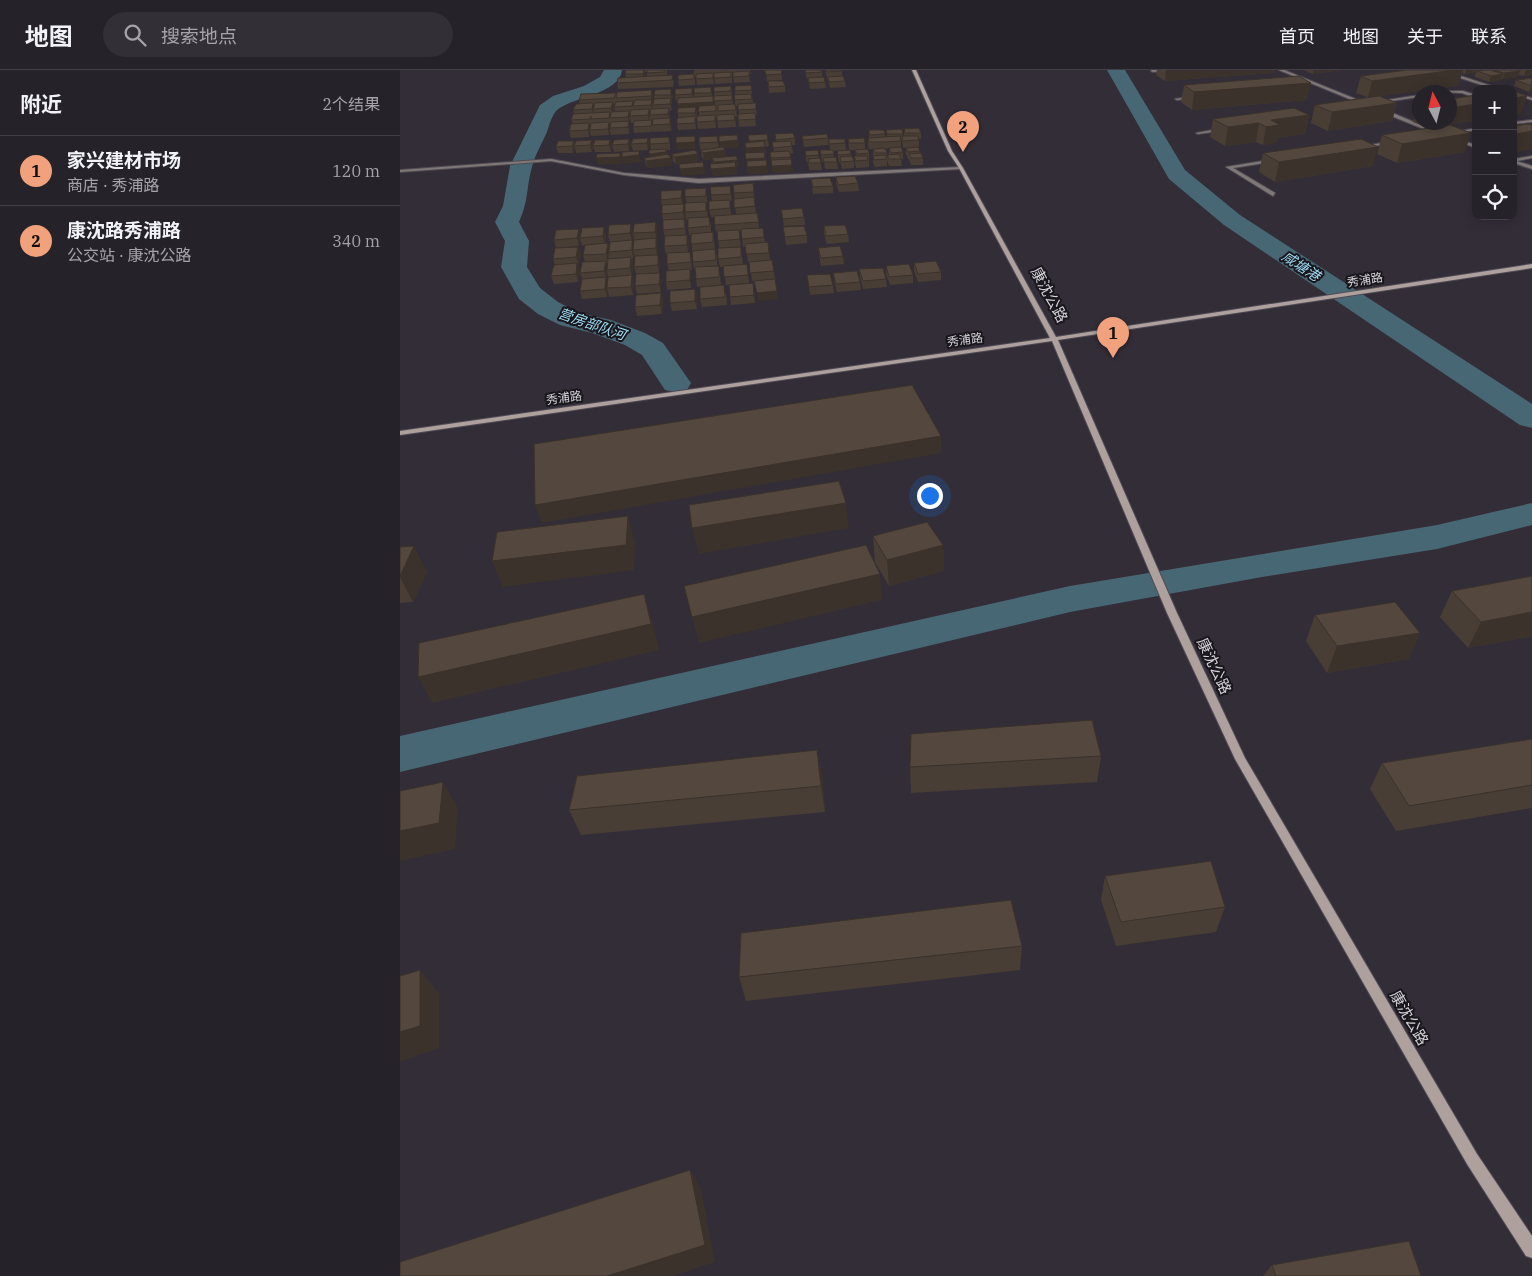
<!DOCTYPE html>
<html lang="zh">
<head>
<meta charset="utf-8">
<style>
	body { margin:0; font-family:"IBM Plex Serif","Noto Sans SC",serif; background:#322f36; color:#f1f3f6 }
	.controls { position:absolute; right:15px; top:15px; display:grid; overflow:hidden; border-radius:10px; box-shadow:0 2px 12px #0003 }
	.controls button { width:45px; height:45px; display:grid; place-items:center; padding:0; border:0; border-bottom:1px solid #423f47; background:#26222a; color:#f1f3f6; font:25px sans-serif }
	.compass { position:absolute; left:1012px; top:15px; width:45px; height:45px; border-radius:50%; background:#26222a; box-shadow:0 2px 12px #0003; rotate:353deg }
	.you { position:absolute; left:529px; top:425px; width:18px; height:18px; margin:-12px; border:4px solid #fff; border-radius:50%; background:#1a73e8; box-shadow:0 0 0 8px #1a73e833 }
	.badge { display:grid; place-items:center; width:32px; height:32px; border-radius:50%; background:#f1a17c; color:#111; font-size:16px; font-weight:700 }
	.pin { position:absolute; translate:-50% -41px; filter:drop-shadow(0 1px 2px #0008) }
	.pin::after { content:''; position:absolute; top:26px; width:18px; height:15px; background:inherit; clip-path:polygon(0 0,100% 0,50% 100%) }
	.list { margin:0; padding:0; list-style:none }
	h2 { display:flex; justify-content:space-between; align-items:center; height:65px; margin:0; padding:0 20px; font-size:21px }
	h2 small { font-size:16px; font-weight:400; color:#a4a4a8 }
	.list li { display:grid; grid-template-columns:32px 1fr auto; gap:15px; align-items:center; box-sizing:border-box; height:70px; padding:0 20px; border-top:1px solid #423f47 }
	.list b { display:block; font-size:19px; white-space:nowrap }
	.list p { margin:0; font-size:16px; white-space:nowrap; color:#a4a4a8 }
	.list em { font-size:16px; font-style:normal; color:#a4a4a8 }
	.icon { flex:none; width:28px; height:28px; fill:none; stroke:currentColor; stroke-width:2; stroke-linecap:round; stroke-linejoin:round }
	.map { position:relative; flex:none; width:1132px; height:1206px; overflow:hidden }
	header { display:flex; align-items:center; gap:30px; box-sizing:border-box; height:70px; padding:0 25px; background:#26222a; border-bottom:1px solid #423f47 }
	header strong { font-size:24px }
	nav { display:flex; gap:28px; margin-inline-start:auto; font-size:18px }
	.search { width:350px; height:45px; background:#322f36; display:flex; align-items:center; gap:12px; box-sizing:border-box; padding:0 18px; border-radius:28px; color:#a4a4a8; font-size:19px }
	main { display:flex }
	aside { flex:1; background:#26222a }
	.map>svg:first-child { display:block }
</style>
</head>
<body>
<header>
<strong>地图</strong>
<div class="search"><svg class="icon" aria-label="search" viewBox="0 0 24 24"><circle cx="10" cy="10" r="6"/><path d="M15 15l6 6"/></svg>搜索地点</div>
<nav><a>首页</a><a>地图</a><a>关于</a><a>联系</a></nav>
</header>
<main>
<aside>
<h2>附近<small>2个结果</small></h2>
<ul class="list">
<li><span class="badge">1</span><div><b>家兴建材市场</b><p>商店 · 秀浦路</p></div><em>120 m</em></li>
<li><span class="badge">2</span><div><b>康沈路秀浦路</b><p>公交站 · 康沈公路</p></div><em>340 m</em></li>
</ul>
</aside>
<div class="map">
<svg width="1132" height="1206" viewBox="0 0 1132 1206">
	<rect width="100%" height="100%" fill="#332d38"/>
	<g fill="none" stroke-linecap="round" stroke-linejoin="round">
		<!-- river -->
		<path fill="#486774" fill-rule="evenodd" d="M204,0H222C219,25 172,26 156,41C152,46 149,55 147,62C142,73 135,85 132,97C126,118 129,130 119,152L129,171L127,197L140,218L158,232L179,243L211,250L245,263L263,273L291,313L287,320L276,322L265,320L242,285L225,275L192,263L160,255L138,244L119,229L101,197L105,171L95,152L103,136L110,96L140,35L153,26L184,16L200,7Z
			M707,0H725L785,100L840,145L1132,334V358L1120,355L824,155L769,109Z
			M1132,433V455L1037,479L862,507L670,542L0,702V666L670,516L1037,455Z"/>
		<!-- street casing -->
		<g stroke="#504b55" stroke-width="2">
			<path id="street" d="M752,0H772L753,2L751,1Z
				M879,0H884L968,34L964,35Z
				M1036,0H1042L1101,19H1094Z
				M1042,21H1063L1076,25V28L1062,23L1040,22Z
				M1113,22L1132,28V30L1113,24Z
				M1019,25V27L977,33L975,32Z
				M795,26L796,28L777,30L775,29Z
				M979,39H983L1040,63L1036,64L979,41Z
				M1132,50V52L1113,54V52Z
				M824,58L826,60L798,64L796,63Z
				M1076,58V60L1052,64L1050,63Z
				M1054,68L1076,75V78L1054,70Z
				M993,71L995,73L961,78L959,77Z
				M1132,86V88L1117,91L1132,96V99L1113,93V89Z
				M151,89L224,103L299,109L561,97L563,98L561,99L299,113L224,105L151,91L0,102V100Z
				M875,89L877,91L833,98L875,123L873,126L826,97Z"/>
		</g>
		<!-- secondary casing -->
		<g stroke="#504b55" stroke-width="2">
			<path id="secondary" d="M512,0H516L552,81L563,98L656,267L1132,194V198L658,270L777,543L845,688L1077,1084L1132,1166V1188L1126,1186L1067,1094L835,689L767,543L652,271L0,365V361L650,268L559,98L548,81Z"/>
		</g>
		<!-- street -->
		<use href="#street" fill="#807876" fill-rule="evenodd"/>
		<!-- secondary -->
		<use href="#secondary" fill="#ada09d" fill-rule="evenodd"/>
	</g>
	<!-- wall -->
	<path fill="#483e35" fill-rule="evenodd" d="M226,0H267V6L274,11L273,17L218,19L217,13L226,8L225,4ZM245,2H247V7H245Z
		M294,0H332V13L315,14L314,6H313L314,14L297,15L296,7H295V15L279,16L278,10L294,4Z
		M332,0H350L351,4H349L350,12L334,13Z
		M364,0H381L382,10L367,11L366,3H365Z
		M405,0L422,2V7L425,12L426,18L410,19L408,9H407Z
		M425,0H442V6L445,11L446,17L430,18Z
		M757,0H874L873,3L765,11L756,5Z
		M904,0H941L913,4Z
		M1007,0H1132V5L1124,6L1119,5L1118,7L1101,9L1100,11L1089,12L1075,7L1076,2L1065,4L1062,3L1058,16L980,26L997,33L992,51L928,61L911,53L915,35L967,27L956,23L961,6Z
		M1132,8V22H1129L1114,16L1116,10Z
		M368,11L385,16V22L369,23Z
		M351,15L353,33L356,39L357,45H355L356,56L339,57L338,44H339L338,36L336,37L337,47H335L336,57L318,58L317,48H315L316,58L298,59L297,52L299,46V39H296L297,43V49H295L296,59L278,60L277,54L278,47V31H276L275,25L292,18L293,27H294V23L311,17L312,26H313L314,35H315L314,22L331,16L333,34H335V21Z
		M784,15L907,30L792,40L781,32Z
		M252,20L253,27V34L254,29V25L255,20L273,25L272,31V40L270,41V48L272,55L271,61L253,62V59L252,62L234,63L233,57L234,53H231L230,48L229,53L230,58L229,64L211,65L210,61L209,65L191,66L190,62L189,67L171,68L169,61L173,54L171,50L174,44L173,40L180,34L179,30L216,23L217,25ZM215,34L214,37L215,41H213L214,38L213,35Z
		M1019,34H1020V52H1050L1065,82L997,93L977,84L982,65L1029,58L1013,52Z
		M909,45L905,64L877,68L876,73L863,75L856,72L825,76L810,67L813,49Z
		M1132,55V79L1113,82V56Z
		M504,59L521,63V69H519V77H518L520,83L523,88V95H511L509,89H508L506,84V78L511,77L503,78L502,70H501V77L503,82V89H501L502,96H489L487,90V96L475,97L473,93V79H469L468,75V68H469V60L485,64V67H487L486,60L503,64V66H504ZM489,78V85H487L486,79Z
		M367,64L369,76L365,77L366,84H364L368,103L348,104L347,96V83L345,73L350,72L348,65Z
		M375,64L395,68V75H392L393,83L390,84L393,102L373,103L370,82H374L372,72H376Z
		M337,65L339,77L324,78L325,80L326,87L339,97H336L337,104L313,106L310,94H313L312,89L304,90L302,87L299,73L317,66L319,77H320Z
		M402,66L428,68L429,75L404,77Z
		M269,67L270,74V80H266L267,85L271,88L272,95L248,98L246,95L244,88L250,87L251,80L250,74Z
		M248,68L249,75L248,80L233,81L231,74Z
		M229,69L231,76L229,81L214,82L212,75Z
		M429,69H445L446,80H449L448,69L465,73V79L469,83V97L456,98L455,93L454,86H456L455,80H450L451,86L454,91V98L442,99L440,92H439L438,87L437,81L440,80L433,81L434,87L437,92L438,99H425L424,92H422L420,80H430Z
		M192,70L193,77L192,82L176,83L175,78L173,83H158L156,77L174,71L175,75Z
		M210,70L212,76L211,82H195L193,76Z
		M418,80L419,88L421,93L422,100H409L408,92H407L406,88L405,81Z
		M863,83L973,96L875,112L859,102Z
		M272,84L299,91L276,94L273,91Z
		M436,107L458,113L459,121L439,122L436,114Z
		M411,109L433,116V123L413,124Z
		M353,113L356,143H357L359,158H363L365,173L368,172L370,190H372L375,209L352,211L349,192H348L346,177H343L341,161H339L343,195L348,202L349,213L326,215L324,197H320L318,189L319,178L317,162H316L315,155L314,147H311L309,140L312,131L311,125L330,116L332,131H330L331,145L336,144L333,115Z
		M307,125V133H306L308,147L311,155V163L313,162L315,179L317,187V196L320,204L321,215L297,217L296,209L295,199L294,200L293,192L291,165H289L288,158V150H286L285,141L287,133L285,127Z
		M283,127V134H284L285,141V150L286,156V165H287L289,172L288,182L292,189V200H290L291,207V218L267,220L266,212L269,201L267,194V184H266L264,176L265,167L263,160V150L262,144V137L261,130Z
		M381,140L404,147L405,155L384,156Z
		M256,152L257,160L256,169L258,176L257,185L260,192L259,203L261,211V222L237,224L235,216L236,204L234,197L235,188L234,184L233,188H232L233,195L232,205L234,213L233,225L209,227L208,221L207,227L182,229L180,221L182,209L180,203L185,192L183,185L185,175L182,176L180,169L179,176L156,178L154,170L180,165L206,164L205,174L208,173L209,179L210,173L208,165L233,161L232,170L233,174L234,169L233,163ZM207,202L208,207V212L206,208Z
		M424,156L448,164L449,172L427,174L424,164Z
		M383,157L407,165V173L386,175Z
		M178,177L181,185L178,195L180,201L178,212L154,214L151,206L155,195L153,189Z
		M418,178L443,186L444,194L421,196L419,185Z
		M514,193L541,202V210L518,212L514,201Z
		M486,196L513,205V213L490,215L486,204Z
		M459,199L486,209L487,217L463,219L460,207Z
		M433,203L460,212L461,220L437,222L434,211Z
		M407,205L433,215L434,223L410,225Z
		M353,213L355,233L331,235L330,227Z
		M295,219L297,227V239L272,241L270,233Z
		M261,223L263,231L262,244L237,246L235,237Z
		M326,223L327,235L302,237L300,229Z
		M473,466L543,475L544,501L489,516L475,492Z
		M0,477L27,502L13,532L0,533Z
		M1132,506V566L1068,578L1040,547L1052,521Z
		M915,545L1020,563L1009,589L927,603L906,571Z
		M1132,669V738L996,761L970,719L982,693Z
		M417,680L422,706L425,742L181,765L169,740Z
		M701,686L697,712L511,723L510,697Z
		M705,806L825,837L816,862L716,876L701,830Z
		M622,876L620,900L346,931L339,907Z
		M872,1195L1021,1206H863Z"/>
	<!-- shaded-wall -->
	<path fill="#3b322b" d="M244,0L246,5L244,10L243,4Z
		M766,0H874L873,3L765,11Z
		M913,0H941L913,4Z
		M1055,0H1063L1058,16L968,28L972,11Z
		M1066,0H1082L1077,1L1076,2L1065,4Z
		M1126,0H1132V5L1124,6Z
		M1120,1L1118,7L1102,9L1104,3Z
		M1103,4L1100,11L1089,12L1091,6Z
		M911,13L907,30L792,40L794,22Z
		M1131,16L1132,22H1129Z
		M271,19L273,25L272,31L271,25Z
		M252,20L253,27L252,42L251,35Z
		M313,26L314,38L296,39L297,49L295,43L279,40L277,34Z
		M1127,26L1121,44L1113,45V28Z
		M271,28L272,35V40L270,34Z
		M213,32L214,38L212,44L211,38Z
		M193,33L195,39H193L194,43L193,45L192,39Z
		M997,33L992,51L928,61L932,42Z
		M1076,34V51L1030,58L1032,52H1050V38Z
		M269,38L270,45V51L268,44Z
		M249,39L250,46L249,52L248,45Z
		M229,41L230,46L229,53L228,47Z
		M909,45L905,64L877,68L876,73L863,75L866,57L871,50Z
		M270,48L272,55L271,61L270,54Z
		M229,51L230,58L229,64L228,57Z
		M209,52L211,58H210V61L209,65L208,59Z
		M189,53L191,60H190V62L189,67L188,60Z
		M859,53L856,72L825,76L828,57Z
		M1132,61V79L1113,82V72L1116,64Z
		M1071,63L1065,82L997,93L1002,74Z
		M295,66L296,79L277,80L276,73Z
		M248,68L249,75L248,80L247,73Z
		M229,69L231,76L229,81L228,74Z
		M192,70L193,77L192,82L190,75Z
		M210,70L212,76L211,82L209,75Z
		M338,70L339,77L320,78L319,72Z
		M174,71L175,78L173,83L172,76Z
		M365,77L366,84L347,85L346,78Z
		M978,77L973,96L875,112L879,92Z
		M266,79L267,88H271L272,95L248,98L246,91H250L249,84Z
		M325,80L326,87L304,90L303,83Z
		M239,81L241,92L223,94L222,87Z
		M220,83L222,89V94L198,95L196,88Z
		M298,84L299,91L276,94L275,87Z
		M365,88L366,95L347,96L346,89Z
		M338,90L339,97H336L337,104L313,106L311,99H315L314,92Z
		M392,95L393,102L373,103L372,96Z
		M367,96L368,103L348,104L347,97Z
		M304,97L306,104L281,106L280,99Z
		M282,120L283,127V136L281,128Z
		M284,134L285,141V150L283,142Z
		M284,149L286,156V166L285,158Z
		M256,152L257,160V169L255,162Z
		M231,154L233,161L232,171L230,163Z
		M204,157L206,164L204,174L203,166Z
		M179,159L181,166L179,176L177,168Z
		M287,165L289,172L288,182L287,175Z
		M256,168L258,176L257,186L256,178Z
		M232,170L234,178L233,180L234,184L233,188L232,180Z
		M208,173L210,181L209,182V184L208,191L206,184Z
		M178,177L181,185L179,195L176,187Z
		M290,182L292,189V200L291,192Z
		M258,185L260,192L259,203L258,195Z
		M231,187L233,195L232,206L230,198Z
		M206,191L208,198L207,200V202L206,208L208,215L207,218L208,221L207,227L205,219L206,209L204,201Z
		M177,193L180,201L178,212L176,204Z
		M290,199L291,207V218L290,210Z
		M260,203L261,211V222L259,214Z
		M232,205L234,213L233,225L231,217Z
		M295,219L297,227V239L295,231Z
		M377,221L378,229L358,231L357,223Z
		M261,223L263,231L262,244L260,235Z
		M541,366V383L142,453L135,435Z
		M446,433L449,458L299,484L292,458Z
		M228,446L235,472L234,500L103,517L92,491Z
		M543,475L544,501L489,516L487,490Z
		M14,476L27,502L13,532L0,507Z
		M480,504L482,530L299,573L292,547Z
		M244,524L252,550L259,580L32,633L18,607Z
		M1132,542V566L1068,578L1081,552Z
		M1020,563L1009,589L927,603L937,576Z
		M417,680L422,706L425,742L421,716Z
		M43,712L58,738L55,779L0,791V761Z
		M20,900L39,923V978L0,992V962Z
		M290,1100L301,1119L315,1192L273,1206H207Z"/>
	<!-- building -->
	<path fill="#54483e" stroke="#3b322b" d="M226,0H244L243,4H225Z
		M247,0H265V2L247,3Z
		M365,0H381L382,4L366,5Z
		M405,0H421L422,2L406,3Z
		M426,0H442V1L426,2Z
		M1007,0H1055L972,11L961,6Z
		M1085,0H1090L1103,4L1091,6L1077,1Z
		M1094,0H1118L1120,1L1104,3Z
		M349,1V6L333,7V2Z
		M331,2V7L314,8V3Z
		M313,3V8L296,9V4Z
		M294,4V9L278,10V5Z
		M273,5L272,10L217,13L218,8Z
		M443,6L445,11L429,12L428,7Z
		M899,6L911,13L794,22L784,15Z
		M424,7L425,12L409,13L408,8Z
		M1132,8L1131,16L1116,10Z
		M368,11H383L385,16L369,17Z
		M351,15L352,20L335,21V16Z
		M331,16V21L314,22V17Z
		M311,17V23H294V18Z
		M292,18V24L275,25V19Z
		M271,19V25H254L255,20Z
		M252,20L251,26L216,28L217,22Z
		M1113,21L1127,26L1113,28Z
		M216,23L214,28L179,30L181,24Z
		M351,24L352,29L335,30L334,25Z
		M332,25V30L314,31V26Z
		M1076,25V34L1050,38V29Z
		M313,26V32L277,34L278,28Z
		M979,26L997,33L932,42L915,35Z
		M271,28L270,34L253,35L254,29Z
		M235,30H252L251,35L233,36Z
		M233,31L232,36L214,37L216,32Z
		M213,32L211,38L193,39L195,33Z
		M193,33L192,39L173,40L176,34Z
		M356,33V39L338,40V34Z
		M335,34L336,40L318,41V35Z
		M316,35V41L298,42L299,36Z
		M296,37L295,43H277L278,38Z
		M269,38L268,44L250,45L251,39Z
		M894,38L909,45L871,50L880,55L866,57L859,53L828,57L813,49Z
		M249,39L248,45L230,46L231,40Z
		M229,41L228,47L210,48L211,42Z
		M210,42L209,48L191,49V46L190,49L171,50L173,44Z
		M355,43L356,49L338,50V44Z
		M334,44L335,50L317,51V45Z
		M315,45V51L297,52V46Z
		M295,46V53L277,54V48Z
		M270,48V54L252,55L253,49Z
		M252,50L251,56L233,57L234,51Z
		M229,51L228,57L210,58L211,52Z
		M209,52L208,59L190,60L191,53Z
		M189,53L188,60L169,61L171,54Z
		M1128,54L1132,55V61L1116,64L1113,63V56Z
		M1050,55L1071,63L1002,74L982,65Z
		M519,58L521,63H505L504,59Z
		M502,59L503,64H487L486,60Z
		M469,60H484L485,64L469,65Z
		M393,63L395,68L376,70L375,64Z
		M367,64L368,70L349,71L348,65Z
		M427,64L428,68L403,70L402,66Z
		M337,65L338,70L319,72V66Z
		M295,66V72L276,73V67Z
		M317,66L318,72L299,73V67Z
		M500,66L501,71L485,72H469L468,68Z
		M502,66H518L519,70L503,71Z
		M269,67V73L250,74V68Z
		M248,68L247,73L231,74L233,69Z
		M464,68L465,73H449L448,69Z
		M229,69L228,74L212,75L214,70Z
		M429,69H445V73L429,74Z
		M961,69L978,77L879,92L863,83Z
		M192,70L190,75L174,76L176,71Z
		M195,70H210L209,75L193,76Z
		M158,71H174L172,76L156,77Z
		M364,71L365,77L346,78L345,73Z
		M391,71L392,76L373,78L372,72Z
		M323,77L325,80L303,83L301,80Z
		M501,77L503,82L491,83L489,78Z
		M518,77L520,81L508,82L506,78Z
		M485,78L487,83H475L473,79Z
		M266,79V82L249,84V80Z
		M468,79L469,83L457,84L455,80Z
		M295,80L298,84L275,87L272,84Z
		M418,80L419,85L406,86L405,81Z
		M420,80H433L434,84L421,85Z
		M450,80L451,84L438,85L437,81Z
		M239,81V85L222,87V82Z
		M389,81L391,87L371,88L370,82Z
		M364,82L365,88L346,89L345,83Z
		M220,83V87L196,88L197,84Z
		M521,83L523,88H511L509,84Z
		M268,84L271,88L246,91L244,88Z
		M499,84L501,89H489L487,85Z
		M485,85L487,89L474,90L473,86Z
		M336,86L338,90L314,92L312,88Z
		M452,86L454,91L441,92L440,87Z
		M454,86H467L468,90L456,91Z
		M436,87L437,92H424L423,88Z
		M420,88L421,93H409L408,89Z
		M391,89L392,95L372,96L371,90Z
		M366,90L367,96L347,97V91Z
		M303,92L304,97L280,99L279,94Z
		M335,92L336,97L311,99L310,94Z
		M455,106L458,113L438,115L436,107Z
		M430,108L433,116L413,117L411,109Z
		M353,113L354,122L334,123L333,115Z
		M330,116L331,124L311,125L310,117Z
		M306,118V126L285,127V119Z
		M282,120L281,128L261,130V121Z
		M354,127L355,136L334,138V129Z
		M330,130V138L309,140V131Z
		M306,132V141L285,142V133Z
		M284,134L283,142L262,144V135Z
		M402,138L404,147L383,149L381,140Z
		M357,143L359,152L315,155L314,146Z
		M309,147L310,156L288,158V148Z
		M284,149L285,158L263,160V150Z
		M256,152L255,162L233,163L234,154Z
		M231,154L230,163L208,165L209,155Z
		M445,155L448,164L426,166L424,156Z
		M404,156L407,165L385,167L383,157Z
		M204,157L203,166L180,168L182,158Z
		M363,158L364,167L342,169L341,159Z
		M179,159L177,168L154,170L156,160Z
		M339,160L340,169L318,171L317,161Z
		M313,162V172L291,174V164Z
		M287,165V175L264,176L265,166Z
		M256,168V178L233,180L234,170Z
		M232,170V180L209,182L210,172Z
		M368,172L369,183L346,184L345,174Z
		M208,173L206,184L183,185L185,175Z
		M440,176L443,186L421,188L418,178Z
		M178,177L176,187L153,189L155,178Z
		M341,177V187L318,189V178Z
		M315,179L316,190L293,192L292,181Z
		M290,182L291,192L267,194V183Z
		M258,185V195L234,197L235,186Z
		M231,187L230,198L207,200L208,189Z
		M372,190L374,201L350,203L349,192Z
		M206,191L204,201L180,203L182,192Z
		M536,191L541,202L518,204L514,193Z
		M177,193L176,204L151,206L154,195Z
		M347,194L348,205L324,207L323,196Z
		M509,194L513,205L489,207L486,196Z
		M319,196V207L296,209L295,197Z
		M483,198L486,209L463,211L459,199Z
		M290,199V210L266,212V201Z
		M457,201L460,212L436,214L433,203Z
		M260,203L259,214L235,216L236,204Z
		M430,204L433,215L409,217L407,205Z
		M232,205L231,217L207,218L208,207Z
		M206,207L205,219L180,221L182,209Z
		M375,209L377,221L357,223L354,211Z
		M353,213L354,225L330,227L329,215Z
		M324,215L325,227L300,229V217Z
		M295,219V231L270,233V221Z
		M261,223L260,235L235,237L236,225Z
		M512,315L541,366L135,435L134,374Z
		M439,411L446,433L292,458L289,435Z
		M228,446L226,475L92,491L97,462Z
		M527,452L543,475L487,490L473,466Z
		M466,475L480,504L292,547L284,516Z
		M14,476L0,506V477Z
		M1132,506V542L1081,552L1052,521Z
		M244,524L251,554L18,607L19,573Z
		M995,532L1020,563L937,576L915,545Z
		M692,650L701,686L510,697L511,664Z
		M1132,669V715L1009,736L982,693Z
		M417,680L421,716L169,740L177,706Z
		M43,712L39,753L0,761V721Z
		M811,791L825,837L721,852L705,806Z
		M611,830L622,876L339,907L341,863Z
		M20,900V956L0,962V906Z
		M290,1100L305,1175L207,1206H0V1192Z
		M1009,1171L1021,1206H876L872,1195Z"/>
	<g text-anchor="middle" stroke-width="4" stroke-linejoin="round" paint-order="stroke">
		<!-- far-street labels -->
		<g font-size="12" fill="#d6d2da" stroke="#19161c">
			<text transform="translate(965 210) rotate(-9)" y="4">秀浦路</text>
			<text transform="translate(565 270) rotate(-8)" y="4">秀浦路</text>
			<text transform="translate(164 328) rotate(-8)" y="4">秀浦路</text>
		</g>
		<!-- far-water labels -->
		<g font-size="14" font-style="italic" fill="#9fddf6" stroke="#19161c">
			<text transform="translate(901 196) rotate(33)" y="5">咸塘港</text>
			<text transform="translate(192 254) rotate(19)" y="5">营房部队河</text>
		</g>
		<!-- street labels -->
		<g font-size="15" fill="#d6d2da" stroke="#19161c">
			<text transform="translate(649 225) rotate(62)" y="5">康沈公路</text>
			<text transform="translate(814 596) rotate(65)" y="5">康沈公路</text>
			<text transform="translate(1009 948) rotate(60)" y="5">康沈公路</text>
		</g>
	</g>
</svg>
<div class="controls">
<button>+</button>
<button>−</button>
<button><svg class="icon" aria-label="locate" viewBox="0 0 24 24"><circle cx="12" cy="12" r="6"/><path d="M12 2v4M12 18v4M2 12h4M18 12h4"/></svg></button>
</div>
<svg class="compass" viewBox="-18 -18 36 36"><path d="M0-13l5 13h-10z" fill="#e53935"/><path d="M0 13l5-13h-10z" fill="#a4a4a8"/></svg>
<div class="you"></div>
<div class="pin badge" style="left:713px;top:288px">1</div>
<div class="pin badge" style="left:563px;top:82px">2</div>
</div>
</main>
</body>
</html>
